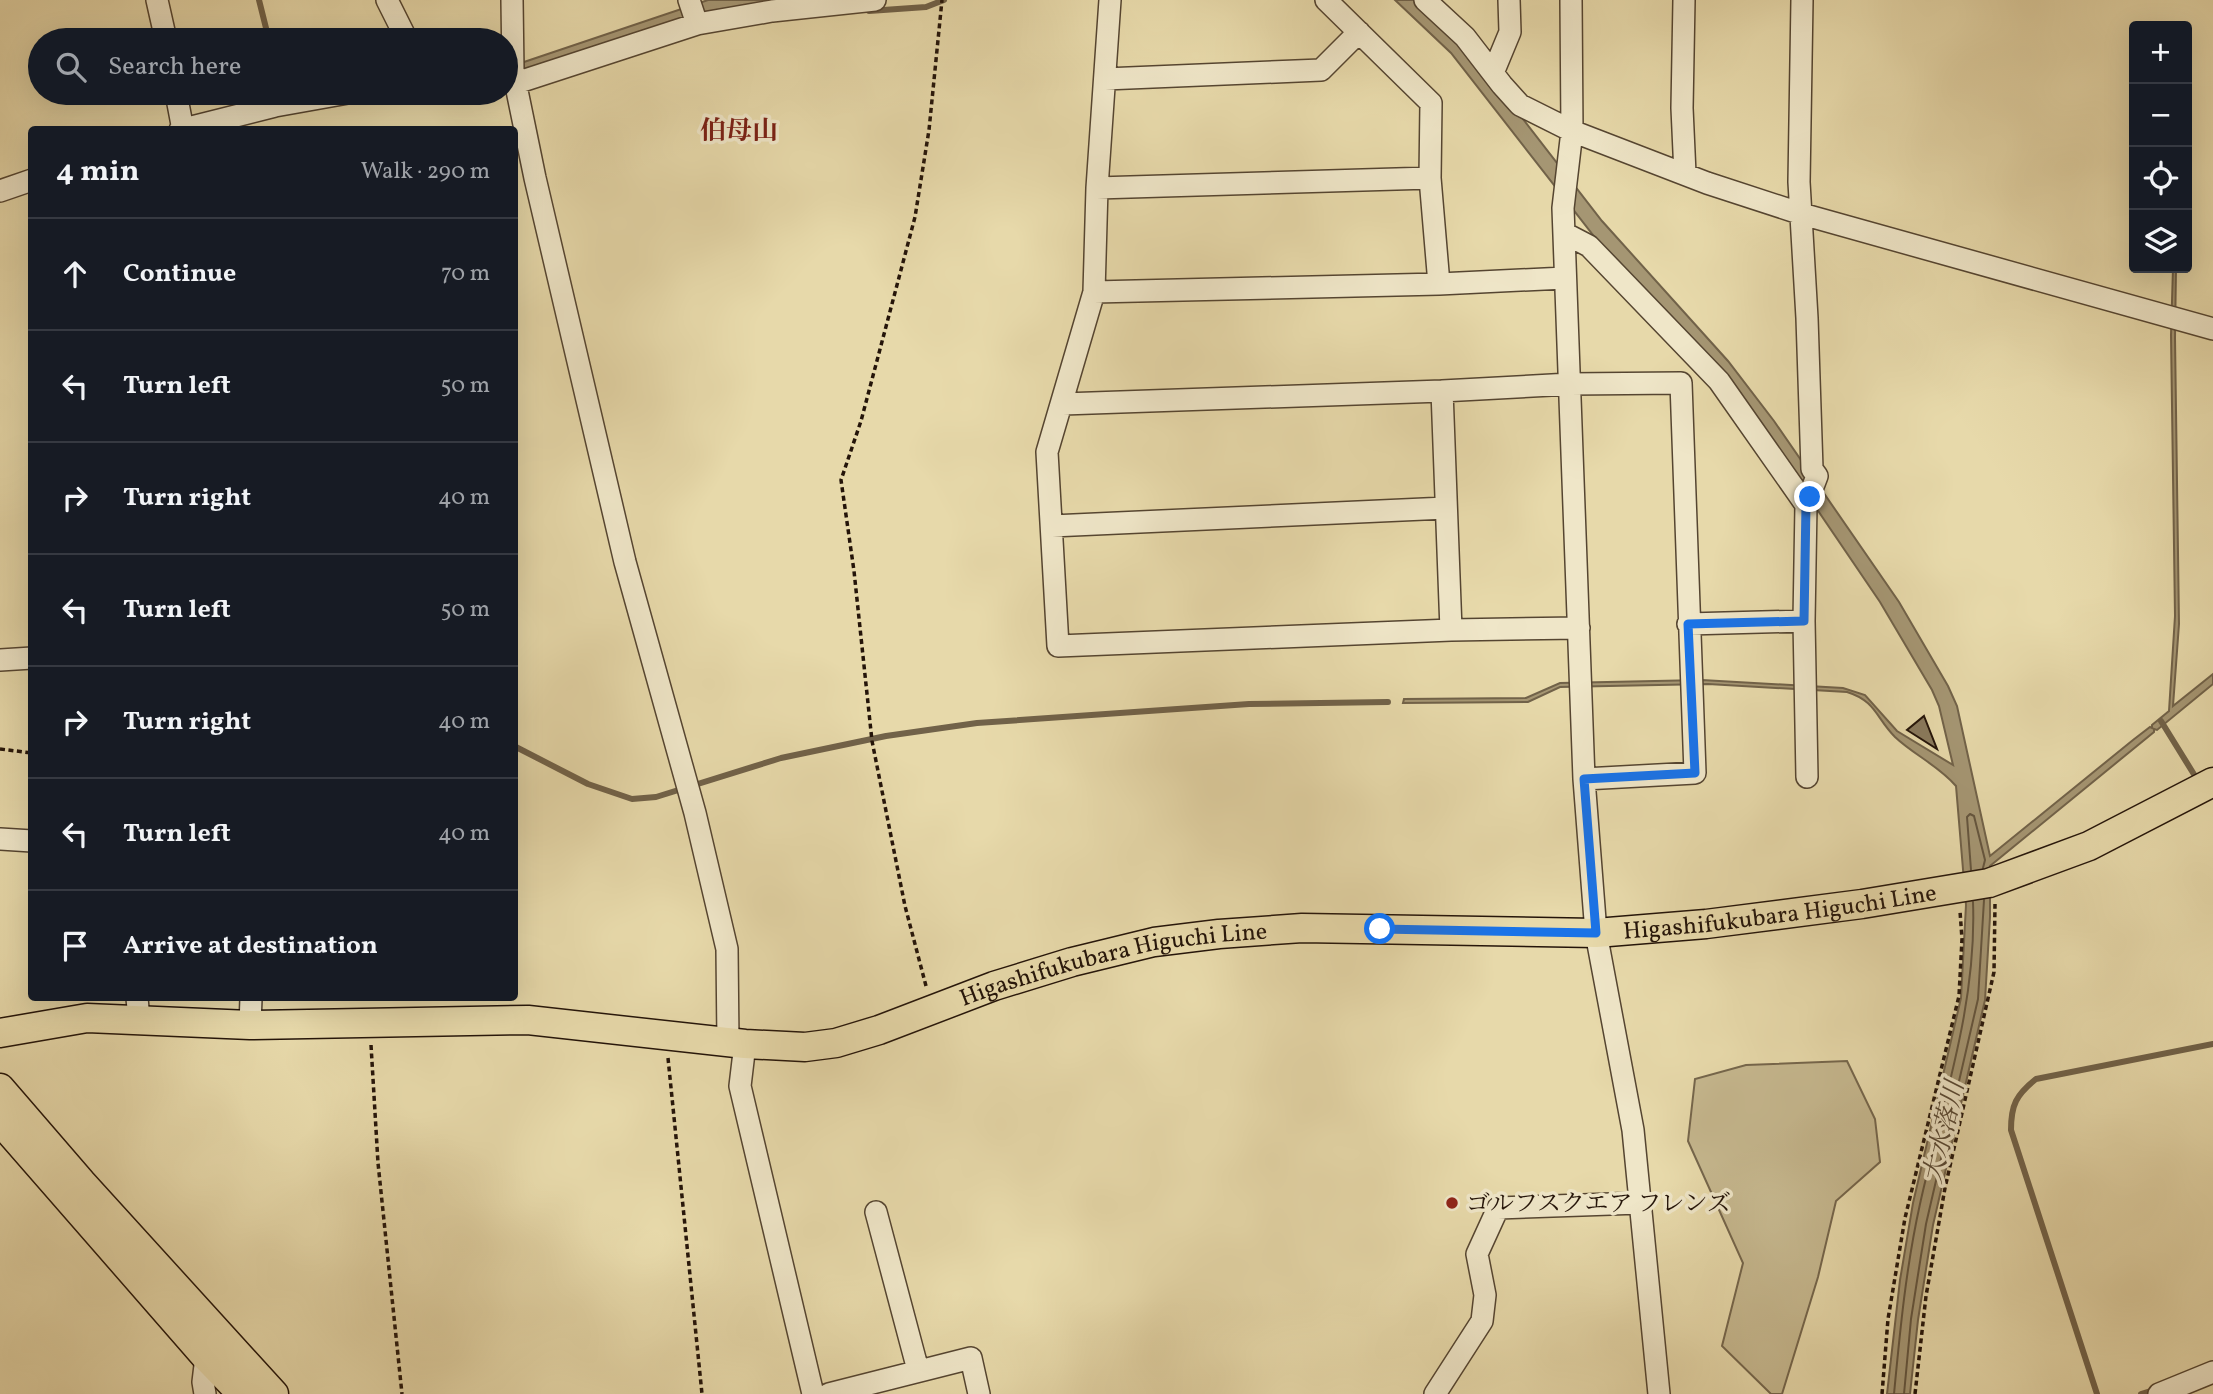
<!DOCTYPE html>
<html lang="en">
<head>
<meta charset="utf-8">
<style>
	body { margin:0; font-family:Vollkorn,"Noto Serif JP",serif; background:#20242c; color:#f1f3f6 }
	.controls { position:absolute; right:21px; top:21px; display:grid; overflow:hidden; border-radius:7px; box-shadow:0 7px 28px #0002 }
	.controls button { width:63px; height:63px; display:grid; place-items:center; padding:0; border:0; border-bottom:2px solid #363941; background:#171b24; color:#f1f3f6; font:35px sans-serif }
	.stop { position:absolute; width:21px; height:21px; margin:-16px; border:5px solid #1a73e8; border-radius:50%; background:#fff }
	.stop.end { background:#1a73e8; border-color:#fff; box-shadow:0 2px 7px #0008 }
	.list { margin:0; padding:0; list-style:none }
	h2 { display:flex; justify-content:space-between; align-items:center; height:91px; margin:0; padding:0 28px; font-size:30px }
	h2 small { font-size:23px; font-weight:400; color:#9ea1a6 }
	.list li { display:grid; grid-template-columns:46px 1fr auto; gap:21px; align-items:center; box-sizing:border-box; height:112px; padding:0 28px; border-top:2px solid #363941 }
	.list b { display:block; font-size:26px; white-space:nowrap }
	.list em { font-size:23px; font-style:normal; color:#9ea1a6 }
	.icon { flex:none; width:38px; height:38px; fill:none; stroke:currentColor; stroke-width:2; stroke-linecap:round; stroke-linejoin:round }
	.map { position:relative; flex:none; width:2213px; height:1394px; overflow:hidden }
	.search { position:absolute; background:#171b24; box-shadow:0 7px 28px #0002; left:28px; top:28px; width:490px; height:77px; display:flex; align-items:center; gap:18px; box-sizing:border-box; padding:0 24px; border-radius:38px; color:#9ea1a6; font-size:26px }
	.panel { position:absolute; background:#171b24; box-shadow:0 7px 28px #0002; left:28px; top:126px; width:490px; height:875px; border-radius:7px }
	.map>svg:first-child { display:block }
</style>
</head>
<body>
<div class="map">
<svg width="2213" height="1394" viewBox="0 0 2213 1394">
	<rect width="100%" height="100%" fill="#e7d9aa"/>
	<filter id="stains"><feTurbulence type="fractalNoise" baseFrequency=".00286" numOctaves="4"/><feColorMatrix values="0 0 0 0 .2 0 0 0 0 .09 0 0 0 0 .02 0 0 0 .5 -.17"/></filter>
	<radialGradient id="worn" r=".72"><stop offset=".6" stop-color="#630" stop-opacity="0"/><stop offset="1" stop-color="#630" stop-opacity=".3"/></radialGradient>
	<!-- green -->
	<path fill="#c6b88f" stroke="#75664c" stroke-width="2" d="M1847,1061L1875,1119L1880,1162L1836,1201L1818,1277L1782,1394H1771L1722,1346L1743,1263L1688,1141L1695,1079L1746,1065Z"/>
	<!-- water -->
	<path fill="#a59673" stroke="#716249" stroke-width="2" d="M708,0H828L522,77L521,63Z
		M1395,0H1417L1499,88L1602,221L1728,361L1774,421L1899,602L1948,686L1957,706L1990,856L2133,740L2150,727L2152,728V725L2169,711L2175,616L2171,335L2173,268H2176L2175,338L2179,624L2173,706L2213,674V684L2157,730L2154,729V732L1990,866V917L1985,1000L1933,1225L1918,1320L1910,1394H1887L1900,1280L1913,1203L1961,998L1966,905L1956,786C1939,766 1914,755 1895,737C1876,718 1876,701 1847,692L1708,684L1560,687L1528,702L1403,703L1404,699L1526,698L1560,683L1702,680L1843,688L1865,695L1897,731L1953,765L1939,706L1932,690L1880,602L1789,468L1604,249L1451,53Z"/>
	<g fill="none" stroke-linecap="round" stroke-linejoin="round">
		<!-- shore -->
		<path stroke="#64553e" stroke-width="2" d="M1971,870L1967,817L1970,814L1974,816L1985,860L1983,868
			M1894,1394C1900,1331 1906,1267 1920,1204C1942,1104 1977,1006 1973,902
			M1904,1394L1911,1319L1926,1224L1978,999L1984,900"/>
		<!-- stream -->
		<path stroke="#716249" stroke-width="6" d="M259,0L269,40
			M869,11L926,7L944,0
			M2161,721L2195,776
			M514,746L588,784L632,799L656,797L781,758L886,736L977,723L1249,704L1388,702
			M2097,1394L2011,1130C2011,1105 2016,1095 2036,1079L2213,1044
			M2141,1394L2157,1389"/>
	</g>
	<!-- building -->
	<path fill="#897a5d" stroke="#241409" stroke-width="2" d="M1924,716L1937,749L1907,730Z"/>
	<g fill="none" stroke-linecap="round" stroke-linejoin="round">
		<!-- minor casing -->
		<g stroke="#554531" stroke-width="24">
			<path id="minor" d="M157,0L166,40
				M387,0L407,40
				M512,0L513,71L535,178L625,562L695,813L727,949L728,1042
				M689,0L697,24
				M1110,0L1097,188L1094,292L1047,452L1058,646L1451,630L1442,391
				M1326,0L1431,103L1430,178L1439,284
				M1425,0L1465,37L1502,85L1520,105L1572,131L1707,183L1802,214L2213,329
				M1571,0L1572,131L1563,208L1584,779L1596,933L1633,1130L1659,1394
				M1684,0L1682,108L1685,174
				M1802,0L1799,182L1807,318L1812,469L1817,476L1806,505
				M1493,73L1510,32L1509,0
				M1105,79L1321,70L1359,32
				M516,83L697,24L772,11L875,0
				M176,93L183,130
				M180,130L275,106L348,93
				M1097,188L1430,178
				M0,191L32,180
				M1564,233L1589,246L1719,381L1806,505L1804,621
				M1094,292L1439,284L1565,278
				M1063,404L1442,391L1570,384L1681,383L1695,773L1584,779
				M1052,526L1446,508
				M1688,624L1804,621L1807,777
				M1451,630L1579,628
				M0,660L32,658
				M0,839L32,841
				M137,998L139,1019
				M250,1025L251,998
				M745,1044L740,1086L813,1394
				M876,1212L918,1370
				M205,1394L203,1382L206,1357
				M829,1394L971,1358L979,1394
				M1435,1394L1482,1321L1485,1295L1477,1254L1498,1208L1640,1203
				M2159,1394L2213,1372"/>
		</g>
		<!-- major casing -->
		<g stroke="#241409" stroke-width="31">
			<g id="major">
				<path id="s1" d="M0,1033L87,1018L250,1025L528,1020L745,1044L805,1047L836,1043L879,1030L994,986L1072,962L1154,942L1219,934L1302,928L1596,933L1706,924L1862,904L1989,883L2089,846L2213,782"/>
				<path d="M0,1088L82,1183L274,1394"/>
				<path d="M0,1121L206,1357L242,1394"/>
			</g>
		</g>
		<!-- path -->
		<path stroke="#241409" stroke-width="3.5" stroke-dasharray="5 3.5" stroke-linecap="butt" d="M0,749L32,753
			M926,986L905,906L872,741L854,571L841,480L861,421L915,217L929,130L942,0
			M371,1045L378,1163L402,1394
			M668,1058L702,1394
			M1882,1394L1888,1319L1905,1218L1959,996L1962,939L1960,911
			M1915,1394L1926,1296L1945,1188L1994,972L1995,904"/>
		<!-- minor -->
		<use href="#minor" stroke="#efe6c8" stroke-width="21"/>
		<!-- major -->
		<use href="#major" stroke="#e7d9aa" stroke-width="28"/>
	</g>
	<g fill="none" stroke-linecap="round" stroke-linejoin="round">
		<!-- route -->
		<path stroke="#1a73e8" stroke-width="9" d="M1380,929L1596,933L1584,779L1695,773L1688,624L1804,621L1806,505L1810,497"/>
	</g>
	<!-- markers -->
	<circle fill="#8f2418" stroke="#efe6c8" stroke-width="2.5" cx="1452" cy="1203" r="7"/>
	<g text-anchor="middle" stroke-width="7" stroke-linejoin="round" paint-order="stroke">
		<!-- street labels -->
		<g font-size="24" fill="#241409" stroke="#efe6c8">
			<text dy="8" stroke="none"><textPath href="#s1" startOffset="1801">Higashifukubara Higuchi Line</textPath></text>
			<text dy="8" stroke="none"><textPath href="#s1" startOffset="1129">Higashifukubara Higuchi Line</textPath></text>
		</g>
		<!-- poi labels -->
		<g font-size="24" fill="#241409" stroke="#efe6c8" text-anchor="start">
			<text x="1466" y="1211">ゴルフスクエア フレンズ</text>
		</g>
		<!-- neighbourhood labels -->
		<g font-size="26" font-weight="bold" fill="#7a1f14" stroke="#efe6c8">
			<text x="739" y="139">伯母山</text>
		</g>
		<!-- water labels -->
		<g font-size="26" font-style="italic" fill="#584833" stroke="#efe6c8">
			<text transform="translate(1943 1132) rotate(-77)" y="9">大水落川</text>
		</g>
	</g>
	<rect width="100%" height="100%" filter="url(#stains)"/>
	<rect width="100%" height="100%" fill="url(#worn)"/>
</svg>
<div class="controls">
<button>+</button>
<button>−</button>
<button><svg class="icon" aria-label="locate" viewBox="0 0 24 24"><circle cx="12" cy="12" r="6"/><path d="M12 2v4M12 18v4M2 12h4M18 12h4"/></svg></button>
<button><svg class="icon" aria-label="layers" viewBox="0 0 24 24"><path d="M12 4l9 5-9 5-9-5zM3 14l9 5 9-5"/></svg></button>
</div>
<div class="stop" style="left:1380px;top:929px"></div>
<div class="stop end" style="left:1810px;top:497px"></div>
<div class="search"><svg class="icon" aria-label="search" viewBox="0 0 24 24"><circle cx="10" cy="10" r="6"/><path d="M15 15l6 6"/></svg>Search here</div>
<section class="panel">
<h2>4 min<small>Walk · 290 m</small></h2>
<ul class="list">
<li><svg class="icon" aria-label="ahead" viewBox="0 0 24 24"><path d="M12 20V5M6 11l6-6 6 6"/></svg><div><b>Continue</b></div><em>70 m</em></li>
<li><svg class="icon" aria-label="left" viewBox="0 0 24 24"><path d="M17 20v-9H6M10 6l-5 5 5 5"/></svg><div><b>Turn left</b></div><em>50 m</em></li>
<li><svg class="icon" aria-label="right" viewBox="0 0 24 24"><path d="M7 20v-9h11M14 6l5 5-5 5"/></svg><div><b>Turn right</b></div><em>40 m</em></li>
<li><svg class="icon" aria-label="left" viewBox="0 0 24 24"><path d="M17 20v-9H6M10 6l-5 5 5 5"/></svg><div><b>Turn left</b></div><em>50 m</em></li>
<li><svg class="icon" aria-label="right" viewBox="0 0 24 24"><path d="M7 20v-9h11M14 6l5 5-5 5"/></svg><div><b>Turn right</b></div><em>40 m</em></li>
<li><svg class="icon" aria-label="left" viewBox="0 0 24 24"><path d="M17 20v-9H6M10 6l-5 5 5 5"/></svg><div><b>Turn left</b></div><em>40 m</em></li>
<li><svg class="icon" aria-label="arrive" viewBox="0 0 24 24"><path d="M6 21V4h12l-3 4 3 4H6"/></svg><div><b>Arrive at destination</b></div></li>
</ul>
</section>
</div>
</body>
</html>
